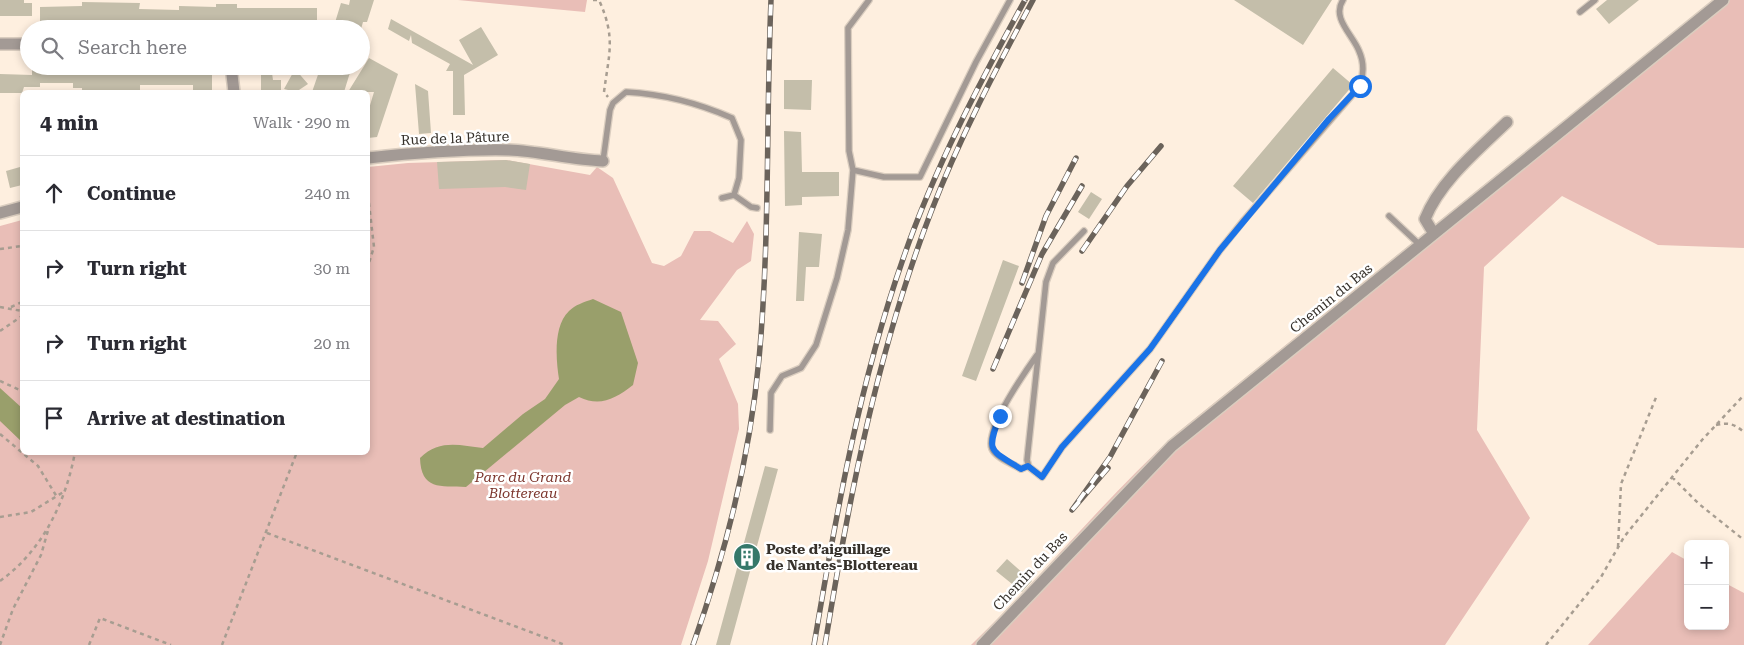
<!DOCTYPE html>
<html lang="en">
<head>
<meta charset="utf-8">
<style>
	body { margin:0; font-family:"Roboto Serif",serif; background:#f7f7f7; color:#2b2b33 }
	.controls { position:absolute; right:15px; bottom:15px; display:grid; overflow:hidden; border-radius:8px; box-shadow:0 2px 8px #0003 }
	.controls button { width:45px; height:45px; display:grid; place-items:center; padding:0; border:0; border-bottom:1px solid #e1e1e2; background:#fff; color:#2b2b33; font:25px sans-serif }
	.stop { position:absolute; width:15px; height:15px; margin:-11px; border:4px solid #1a73e8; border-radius:50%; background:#fff }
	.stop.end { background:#1a73e8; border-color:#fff; box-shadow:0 1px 5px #0008 }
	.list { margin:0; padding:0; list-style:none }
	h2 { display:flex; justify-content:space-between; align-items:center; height:65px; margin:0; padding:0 20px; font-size:21px }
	h2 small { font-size:16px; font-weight:400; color:#7c7c81 }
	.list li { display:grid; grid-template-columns:32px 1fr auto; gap:15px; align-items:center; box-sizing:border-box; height:75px; padding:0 20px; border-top:1px solid #e1e1e2 }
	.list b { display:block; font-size:19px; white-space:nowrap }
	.list em { font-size:16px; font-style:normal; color:#7c7c81 }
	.icon { flex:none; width:28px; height:28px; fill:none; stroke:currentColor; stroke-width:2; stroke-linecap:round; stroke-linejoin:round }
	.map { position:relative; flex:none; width:1744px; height:645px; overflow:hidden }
	.search { position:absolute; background:#fff; box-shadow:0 2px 8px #0003; left:20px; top:20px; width:350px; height:55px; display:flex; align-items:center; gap:12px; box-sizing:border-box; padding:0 18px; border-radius:28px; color:#7c7c81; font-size:19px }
	.panel { position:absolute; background:#fff; box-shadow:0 2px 8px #0003; left:20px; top:90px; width:350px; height:365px; border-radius:8px }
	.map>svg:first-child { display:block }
</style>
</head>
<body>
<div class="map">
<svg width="1744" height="645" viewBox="0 0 1744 645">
	<rect width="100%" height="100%" fill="#feefdf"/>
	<!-- green -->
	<path fill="#e9beb7" d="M458,0H587L585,12Z
		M1713,0H1744V248L1658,245L1562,196L1484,267L1477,430L1530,518L1445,645H971C1042,577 1104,499 1177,433Z
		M506,160L590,175L597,167L613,178L652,263L664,266L681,256L694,231H710L733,243L747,221L754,234L751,261L737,270L700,320L718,321L736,344L719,359L738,404L739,429L708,561L681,645H0V226L22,220V452H368V167L408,163Z
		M1672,552L1688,561V626H1725V583L1744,593V645H1588Z"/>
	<!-- water -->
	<path fill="#999f6b" d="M593,299L621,312L638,363L633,385C615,399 600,407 579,397L565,405L466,487C440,486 421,490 420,458C439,439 459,445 483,448L523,414L545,399L559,379C556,360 553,326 569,311C575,305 584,302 593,299Z
		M0,388L22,408V442L0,421Z"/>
	<!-- building -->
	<path fill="#c4beaa" d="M0,0H24V3H32V16H0Z
		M350,0H374L367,22H363L361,29H333L341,3L349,5Z
		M1234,0H1332L1303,45Z
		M1607,0H1639L1609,24L1596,9Z
		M82,2L140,3L139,9L179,10V6L216,7V4H237V8H317V29H237V25L199,24H179V28H139V24L119,23L81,22V27L40,26V7L82,6Z
		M391,19L473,65L459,40L481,27L498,55L464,75L465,115H453V71H446L450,64L412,43L411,35L409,41L388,29Z
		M369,58L398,74L377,137L368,138V112L374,92H348Z
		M40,66H82V69L103,70L177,66L176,74L212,75V92H193V85H140V90L82,92V88H73V83H40V87H24L22,93H0V74L32,75V69H40Z
		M321,66H352L344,92H312Z
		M1333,68L1353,85L1253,203L1233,186Z
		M295,69L308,84L296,92L284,89Z
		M272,73L273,80H281V92H261V74Z
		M784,80H812L811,110L784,109Z
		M415,84L428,91L431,133L419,134Z
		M784,131L801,132L802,172H839V196L802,197V205L785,206Z
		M506,160L530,164L526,190L505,187L439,189L437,162Z
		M20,167L22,185L10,188L6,171Z
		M1091,192L1102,199L1089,219L1078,212Z
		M799,232L822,234L819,267H806L804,301H796Z
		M1003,260L1019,266L976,381L962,376Z
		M765,466L778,469L730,645H716Z
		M1007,559L1032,581L1022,592L996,571Z"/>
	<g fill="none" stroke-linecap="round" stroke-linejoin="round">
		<!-- lane casing -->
		<g stroke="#dacdbf" stroke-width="8">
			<path id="lane" d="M869,0L848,28L849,151L853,170L884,177H920L976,62L1010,0
				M1580,12L1595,0
				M603,161L610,110L613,103L626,92C664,94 698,103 732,118L741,140L739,178L734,195L722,198
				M734,195L751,207L757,208
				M1389,216L1420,245
				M1084,231L1053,263L1046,282L1027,460L1029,467L1042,477L1062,447L1150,349L1220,250L1244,220L1360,86C1364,74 1364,62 1359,51C1353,35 1331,18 1343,0
				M770,430L771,393L782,376L801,368L816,345L837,278L848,230L853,170
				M1028,466L1021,469C1013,464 996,458 992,449C984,430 1025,372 1037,355"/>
		</g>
		<!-- street casing -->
		<g stroke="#dacdbf" stroke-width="14">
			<path id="street" d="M0,44H29
				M231,66L234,92
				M368,158C414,153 461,149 509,150C540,151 571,160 603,161
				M0,213L22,207
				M1434,234L1425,219C1440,181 1478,150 1507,122
				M982,645L1172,446L1723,0"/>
		</g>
		<!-- path -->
		<path stroke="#a79d91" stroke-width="2.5" stroke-dasharray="4 4" stroke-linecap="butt" d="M593,0H599C616,38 609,53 604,92L608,97
			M368,195L374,247L368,266
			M0,249L22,246
			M0,307L22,311
			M11,307L22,302
			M0,331L22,316
			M0,381L22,391
			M1716,425C1729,422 1734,424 1744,432
			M0,434L38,466L57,497
			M1672,477L1699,504L1744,540
			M0,517L31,512L65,491
			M267,533L565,645
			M1618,547L1621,484L1657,395
			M0,581C42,551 66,502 75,452
			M0,645L13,609L41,555L49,527
			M89,645L100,618L171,645
			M222,645L297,452
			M1546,645L1601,577L1624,537L1702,440L1744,395"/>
		<!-- lane -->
		<use href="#lane" stroke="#a39a95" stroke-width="5.5"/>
		<!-- street -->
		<use href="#street" stroke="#a39a95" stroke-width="11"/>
		<!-- rail casing -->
		<g stroke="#6b635b" stroke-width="5.5">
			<path id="rail" d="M1082,251L1127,186L1161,146
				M1022,283L1046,216L1076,158
				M993,369L1042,254L1082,186
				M1108,468L1072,510L1110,457L1162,361
				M693,645C726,552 750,456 759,359C770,239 766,119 771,0
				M814,645C836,515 859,384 903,259C934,169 979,84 1025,0
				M825,645C849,498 877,352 931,212C959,139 996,69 1033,0"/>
		</g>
		<!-- rail -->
		<use href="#rail" stroke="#fff" stroke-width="4" stroke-dasharray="11" stroke-linecap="butt"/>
	</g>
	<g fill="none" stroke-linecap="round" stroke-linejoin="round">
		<!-- route -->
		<path stroke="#1a73e8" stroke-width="6" d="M1000,416C985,453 991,450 1021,469L1028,466L1042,477L1062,447L1150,349L1220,250L1329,119L1360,86"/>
	</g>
	<!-- icons -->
	<defs>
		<g id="building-disc" transform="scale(1.4375)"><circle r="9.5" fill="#35786a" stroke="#fff"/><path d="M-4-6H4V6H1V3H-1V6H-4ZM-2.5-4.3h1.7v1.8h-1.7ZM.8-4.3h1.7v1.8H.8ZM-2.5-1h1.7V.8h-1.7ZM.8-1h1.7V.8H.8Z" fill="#fff"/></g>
	</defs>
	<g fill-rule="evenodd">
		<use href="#building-disc" x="747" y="557"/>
	</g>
	<g text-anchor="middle" stroke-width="5" stroke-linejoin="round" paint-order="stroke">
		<!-- street labels -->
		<g font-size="14" fill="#36312b" stroke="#fff">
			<text transform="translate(455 138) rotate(-2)" y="5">Rue de la Pâture</text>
			<text transform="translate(1331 298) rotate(-39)" y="5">Chemin du Bas</text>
			<text transform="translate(1030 571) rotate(-47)" y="5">Chemin du Bas</text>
		</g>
		<!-- park labels -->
		<g font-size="14" font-style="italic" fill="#7c352c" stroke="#fff">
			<text x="523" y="482">Parc du Grand<tspan x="523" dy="16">Blottereau</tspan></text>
		</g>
		<!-- poi labels -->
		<g font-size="14" font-weight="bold" fill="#36312b" stroke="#fff" text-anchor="start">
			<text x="766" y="554">Poste d’aiguillage<tspan x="766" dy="16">de Nantes-Blottereau</tspan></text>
		</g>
	</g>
</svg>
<div class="controls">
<button>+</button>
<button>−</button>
</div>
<div class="stop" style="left:1360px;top:86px"></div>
<div class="stop end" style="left:1000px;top:416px"></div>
<div class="search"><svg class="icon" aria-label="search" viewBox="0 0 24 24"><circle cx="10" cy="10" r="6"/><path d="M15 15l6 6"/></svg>Search here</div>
<section class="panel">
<h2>4 min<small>Walk · 290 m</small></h2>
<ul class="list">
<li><svg class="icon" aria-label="ahead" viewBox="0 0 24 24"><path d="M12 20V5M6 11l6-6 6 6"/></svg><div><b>Continue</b></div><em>240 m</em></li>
<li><svg class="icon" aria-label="right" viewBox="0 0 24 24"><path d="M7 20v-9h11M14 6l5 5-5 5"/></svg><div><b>Turn right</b></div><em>30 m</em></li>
<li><svg class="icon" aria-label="right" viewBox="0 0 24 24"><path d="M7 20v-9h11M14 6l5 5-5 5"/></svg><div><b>Turn right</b></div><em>20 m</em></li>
<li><svg class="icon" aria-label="arrive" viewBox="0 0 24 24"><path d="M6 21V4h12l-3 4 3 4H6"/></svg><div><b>Arrive at destination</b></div></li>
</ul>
</section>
</div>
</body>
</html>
